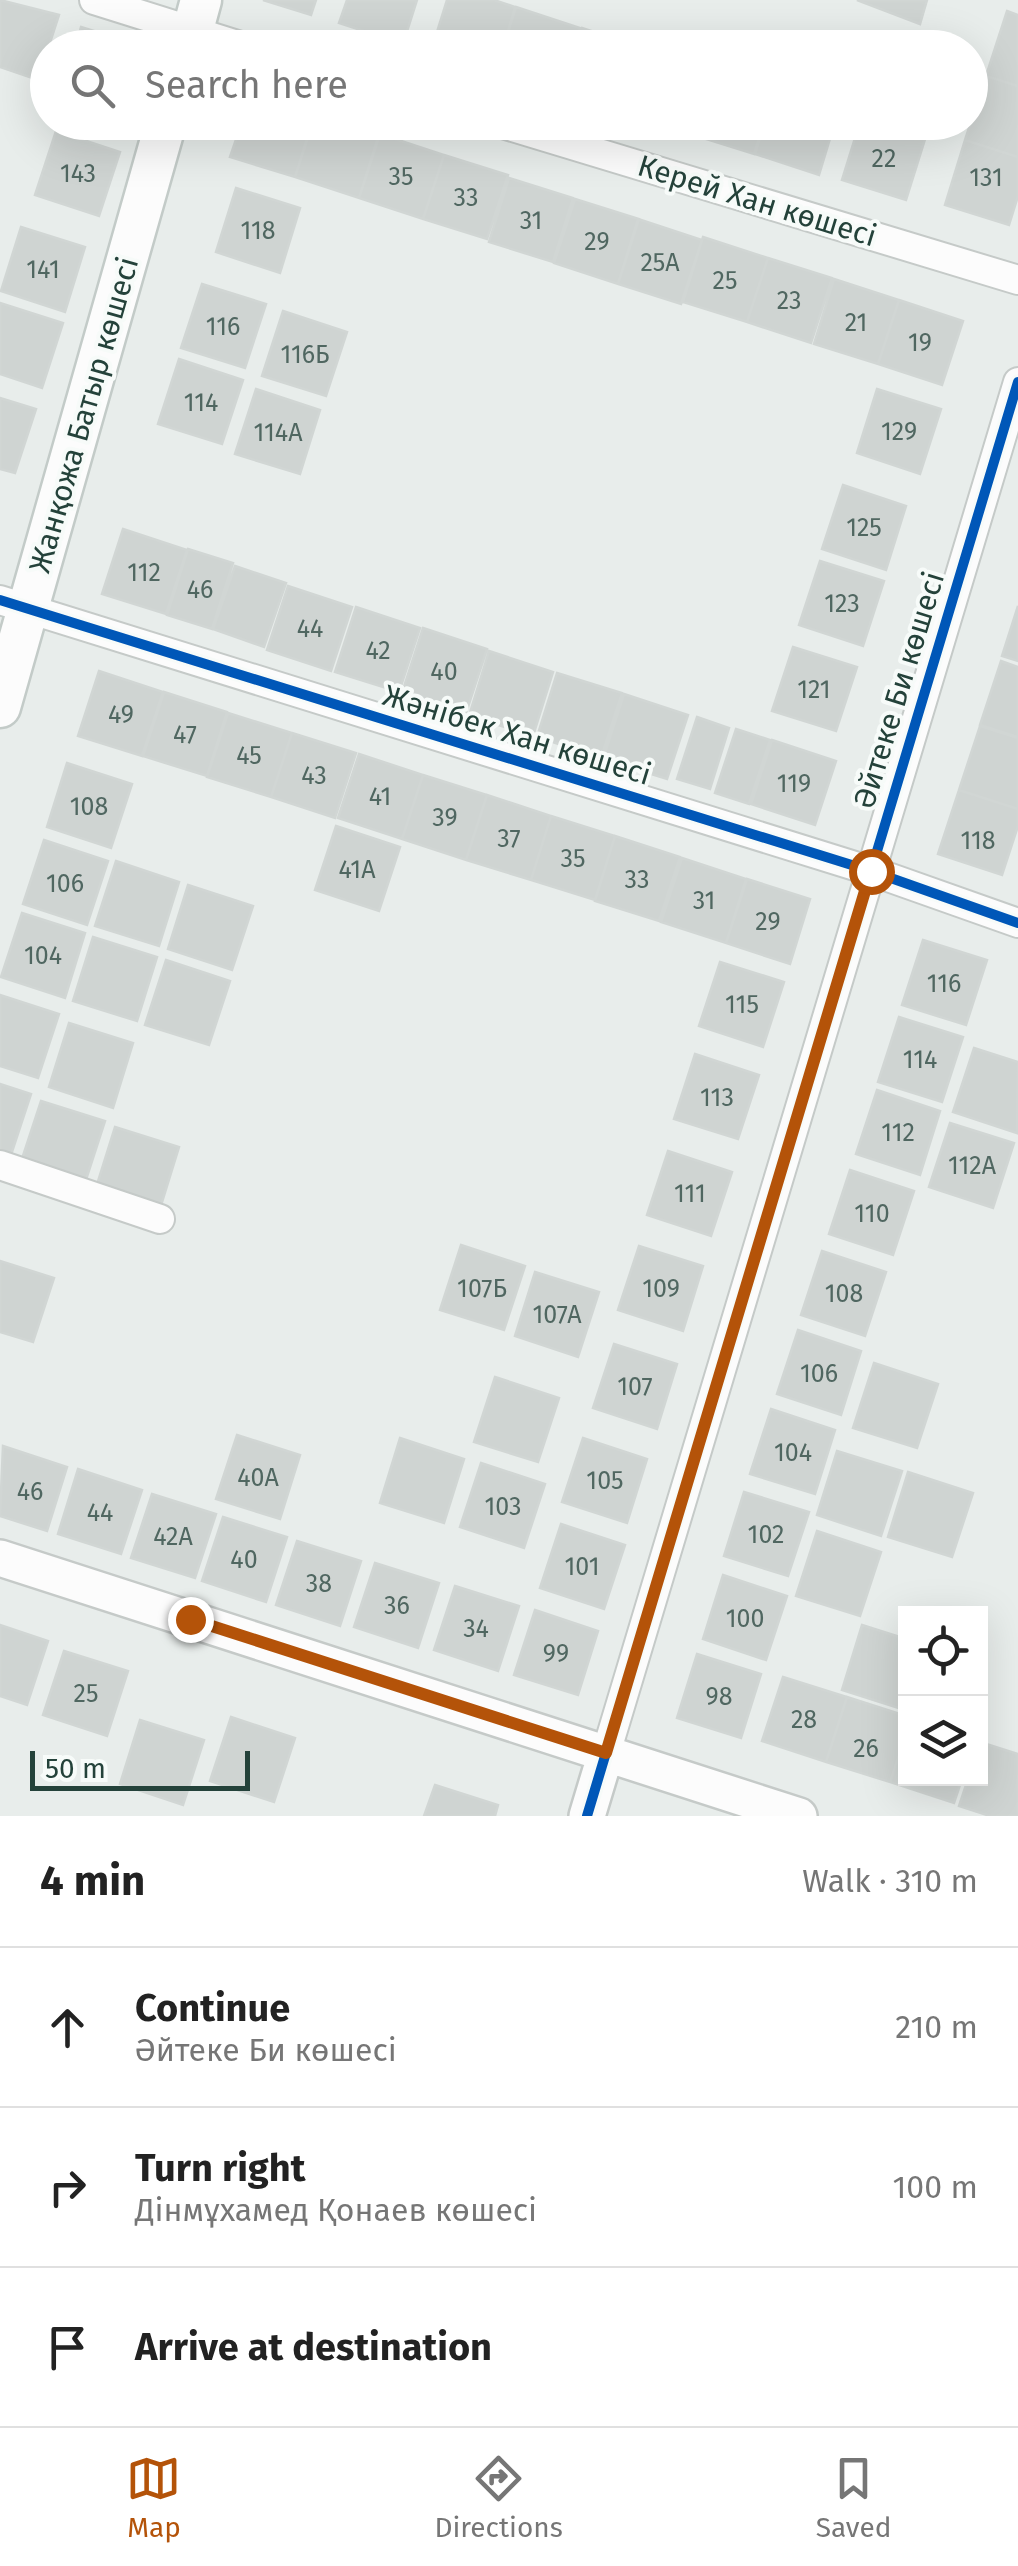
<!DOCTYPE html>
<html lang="en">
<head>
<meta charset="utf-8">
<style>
	body { margin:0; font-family:"Fira Sans",sans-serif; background:#f6f6f6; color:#222 }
	.controls { position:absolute; right:30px; bottom:30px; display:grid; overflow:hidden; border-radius:0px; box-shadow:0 10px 40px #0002 }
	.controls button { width:90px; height:90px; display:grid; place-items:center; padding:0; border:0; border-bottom:2px solid #e0e0e0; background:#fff; color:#222; font:50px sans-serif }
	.scale { position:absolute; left:30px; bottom:25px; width:220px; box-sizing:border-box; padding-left:10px; border:5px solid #24423a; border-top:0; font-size:28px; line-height:35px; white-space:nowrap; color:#24423a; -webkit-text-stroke:8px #f7fbf9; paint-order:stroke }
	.stop { position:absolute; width:30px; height:30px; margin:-22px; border:8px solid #b45309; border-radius:50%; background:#fff }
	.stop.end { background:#b45309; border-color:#fff; box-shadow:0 2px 10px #0008 }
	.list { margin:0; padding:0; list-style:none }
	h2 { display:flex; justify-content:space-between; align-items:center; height:130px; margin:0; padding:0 40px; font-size:42px }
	h2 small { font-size:32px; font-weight:400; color:#767676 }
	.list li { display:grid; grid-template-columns:65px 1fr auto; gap:30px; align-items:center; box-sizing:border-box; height:160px; padding:0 40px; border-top:2px solid #e0e0e0 }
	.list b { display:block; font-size:38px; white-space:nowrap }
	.list p { margin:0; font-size:32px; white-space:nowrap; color:#767676 }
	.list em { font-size:32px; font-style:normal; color:#767676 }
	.icon { flex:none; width:55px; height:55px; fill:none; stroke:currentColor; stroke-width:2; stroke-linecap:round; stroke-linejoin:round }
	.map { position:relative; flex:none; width:1018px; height:1816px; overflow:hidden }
	.search { position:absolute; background:#fff; box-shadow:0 10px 40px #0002; left:30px; right:30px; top:30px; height:110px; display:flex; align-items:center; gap:25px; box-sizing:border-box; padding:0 35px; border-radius:55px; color:#767676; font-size:38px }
	.sheet { height:610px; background:#fff }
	nav { display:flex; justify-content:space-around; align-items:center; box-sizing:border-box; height:140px; border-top:2px solid #e0e0e0; background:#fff; font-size:28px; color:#767676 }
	nav a { display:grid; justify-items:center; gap:5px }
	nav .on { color:#b45309 }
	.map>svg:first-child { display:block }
</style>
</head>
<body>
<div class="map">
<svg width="1018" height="1816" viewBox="0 0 1018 1816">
	<rect width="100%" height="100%" fill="#e8edeb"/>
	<!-- building -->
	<path fill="#cfd4d2" stroke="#d1d6d4" stroke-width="2.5" d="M0,0L59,15L38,80L0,67Z
		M263,0H316L311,15Z
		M347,0H417L403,44L339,23Z
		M447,0H494L515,7L503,48H432Z
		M857,0H927L920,24Z
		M516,7L580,28L573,48H503Z
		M1007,11L1018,15V86L986,76Z
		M81,27L145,47L75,48Z
		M582,28L643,48H576Z
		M986,76L1018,86V157L965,140Z
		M242,122H312L295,177L230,157Z
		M313,122H345L379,134L359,198L295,177Z
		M656,122H694L690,134Z
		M694,122H764L754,154L690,134Z
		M765,122H835L819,175L755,154Z
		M860,122H885L926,136L906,200L842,180Z
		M56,131L120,152L99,216L35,195Z
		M380,134L444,155L423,219L359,198Z
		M965,140L1018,157V196L1009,225L945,205Z
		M444,155L508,175L487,239L423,219Z
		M509,178L573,198L553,262L489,242Z
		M236,188L300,208L280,273L216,252Z
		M575,199L639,219L618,284L554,263Z
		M638,219L702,240L681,304L618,284Z
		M21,227L85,247L65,312L1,291Z
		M703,237L768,258L747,322L683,302Z
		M768,258L832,278L811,343L747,322Z
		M834,279L899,300L878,364L814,344Z
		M202,284L266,304L245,368L181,348Z
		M899,300L963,321L942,385L878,364Z
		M0,303L63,323L42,388L0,374Z
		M283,311L347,332L326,396L262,376Z
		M179,359L243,380L222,444L158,424Z
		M256,389L320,410L300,474L235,454Z
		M877,389L941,409L920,474L857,453Z
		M0,398L36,409L15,473L0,469Z
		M843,485L906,506L886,570L822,549Z
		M123,529L187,550L166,614L102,594Z
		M188,549L233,563L212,629L167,615Z
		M820,561L884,581L863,646L799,625Z
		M235,566L286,583L264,647L213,629Z
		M288,586L352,607L331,671L267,650Z
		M1018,606V661L1002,656Z
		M356,607L420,628L399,692L335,672Z
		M423,628L487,649L466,713L402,693Z
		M793,647L857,667L836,731L772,711Z
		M489,651L553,672L533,736L469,716Z
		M1001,661L1018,667V737L980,725Z
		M99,671L163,692L142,756L78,736Z
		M557,673L622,693L601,758L537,737Z
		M164,692L227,712L207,776L143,756Z
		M624,694L688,715L667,779L603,759Z
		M228,713L292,733L271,797L207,777Z
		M697,717L729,728L710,789L677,779Z
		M980,726L1018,738V809L959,790Z
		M736,729L770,740L749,804L715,793Z
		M292,733L356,753L335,818L271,797Z
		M772,740L836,761L815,825L751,804Z
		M359,754L423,775L402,839L338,818Z
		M67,763L132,784L111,848L47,827Z
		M423,775L487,795L466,860L402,839Z
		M959,790L1018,809V826L1002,875L938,854Z
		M487,795L551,816L531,880L466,860Z
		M551,816L615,836L595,900L531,880Z
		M336,826L400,847L379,911L315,890Z
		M615,836L680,857L659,921L595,901Z
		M44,840L108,861L87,925L23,904Z
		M682,858L746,879L726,943L661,922Z
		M116,861L179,882L159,946L95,926Z
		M747,879L810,899L790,964L726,943Z
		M188,885L253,906L232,970L168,949Z
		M22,913L85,933L65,998L1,977Z
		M93,937L157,957L137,1021L73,1001Z
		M923,940L987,960L966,1025L902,1005Z
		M166,960L230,981L209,1045L145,1025Z
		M720,962L784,982L763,1047L699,1026Z
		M0,995L59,1014L38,1078L0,1066Z
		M899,1017L963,1037L942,1102L878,1082Z
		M69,1023L133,1043L113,1108L49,1087Z
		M974,1048L1018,1062L1017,1133L953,1112Z
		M695,1054L759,1075L738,1139L674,1119Z
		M0,1084L31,1094L10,1158L0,1155Z
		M877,1090L940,1111L920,1175L856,1154Z
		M41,1101L105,1121L84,1186L20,1165Z
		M950,1123L1014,1143L993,1208L929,1187Z
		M115,1127L179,1147L159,1212L95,1191Z
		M668,1151L732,1172L711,1236L647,1215Z
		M850,1170L914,1191L893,1255L829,1234Z
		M461,1245L525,1266L504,1330L440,1310Z
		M639,1246L703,1266L683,1331L618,1310Z
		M822,1251L886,1272L865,1336L801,1315Z
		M0,1261L54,1278L33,1342L0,1332Z
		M535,1272L599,1292L578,1357L515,1336Z
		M798,1330L861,1351L841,1415L777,1394Z
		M614,1344L677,1364L657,1429L593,1408Z
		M874,1363L938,1384L917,1448L853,1428Z
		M495,1377L559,1398L538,1462L474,1442Z
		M771,1409L835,1430L815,1494L750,1474Z
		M237,1435L300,1455L280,1519L216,1499Z
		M400,1438L464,1459L444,1523L380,1503Z
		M583,1438L647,1459L627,1523L562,1502Z
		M3,1446L67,1467L47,1531L0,1516Z
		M837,1451L902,1471L881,1536L817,1515Z
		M481,1463L545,1484L524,1548L460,1527Z
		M78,1469L142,1490L121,1554L58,1534Z
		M908,1472L973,1493L952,1557L888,1537Z
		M744,1492L809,1512L788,1576L724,1556Z
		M152,1494L216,1514L195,1578L131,1558Z
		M223,1517L287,1537L266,1602L202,1581Z
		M561,1524L625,1545L604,1609L540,1588Z
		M817,1531L881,1552L860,1616L796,1596Z
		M297,1541L361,1561L340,1626L276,1605Z
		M375,1563L439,1583L418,1648L354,1627Z
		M723,1575L787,1596L766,1660L703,1639Z
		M455,1586L519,1606L498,1671L434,1650Z
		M535,1610L598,1631L578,1695L514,1675Z
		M0,1625L48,1641L27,1705L0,1696Z
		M862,1625L906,1639L905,1710L842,1690Z
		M64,1651L128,1671L107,1736L43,1715Z
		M697,1654L761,1674L741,1738L677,1718Z
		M783,1677L847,1697L826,1762L762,1741Z
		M847,1697L906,1716V1735L890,1782L826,1762Z
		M231,1717L295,1738L274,1802L210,1781Z
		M140,1720L204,1740L183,1805L120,1784Z
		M906,1735V1779H962L954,1803L890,1782Z
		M980,1742L1018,1754V1816H990L959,1806L968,1779H980Z
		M435,1785L498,1805L495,1816H424Z"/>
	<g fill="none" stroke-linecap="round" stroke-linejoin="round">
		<!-- minor casing -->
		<g stroke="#c5cac8" stroke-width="32">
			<path id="minor" d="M94,0L247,48
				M496,122L1018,280
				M0,600L871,871L1018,923
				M0,1165L160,1219
				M606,1753L1018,382"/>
		</g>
		<!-- tertiary casing -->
		<g stroke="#c5cac8" stroke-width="40">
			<path id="tertiary" d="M0,1558L799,1816
				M587,1816L606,1753"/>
		</g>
		<!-- secondary casing -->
		<g stroke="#c3cbc8" stroke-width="45">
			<path id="secondary" d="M188,48L201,0
				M0,707L166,122"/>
		</g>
		<!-- minor -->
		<use href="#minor" stroke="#fcfcfc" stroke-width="28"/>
		<!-- tertiary -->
		<use href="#tertiary" stroke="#fcfcfc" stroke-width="35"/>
		<!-- secondary -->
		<use href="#secondary" stroke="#fcfcfc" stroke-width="40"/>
		<!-- cycleway casing -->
		<g stroke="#f7fbf9" stroke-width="16">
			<path id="cycleway" d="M0,600L871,871L1018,923
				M587,1816L1018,382"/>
		</g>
		<!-- cycleway -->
		<use href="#cycleway" stroke="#0057b8" stroke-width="10"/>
	</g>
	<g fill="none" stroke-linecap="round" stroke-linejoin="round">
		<!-- route -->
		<path stroke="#b45309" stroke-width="12" d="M190,1619L606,1753L871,871"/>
	</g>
	<g text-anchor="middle" stroke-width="8" stroke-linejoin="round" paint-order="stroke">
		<!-- number labels -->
		<g font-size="25" fill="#506761">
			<text x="884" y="167">22</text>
			<text x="78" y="182">143</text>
			<text x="401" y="185">35</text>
			<text x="986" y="186">131</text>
			<text x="466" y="206">33</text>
			<text x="531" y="229">31</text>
			<text x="258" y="239">118</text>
			<text x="597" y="250">29</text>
			<text x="660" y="271">25А</text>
			<text x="43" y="278">141</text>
			<text x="725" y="289">25</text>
			<text x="789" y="309">23</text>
			<text x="856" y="331">21</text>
			<text x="223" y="335">116</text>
			<text x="920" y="351">19</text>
			<text x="305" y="363">116Б</text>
			<text x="201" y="411">114</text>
			<text x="899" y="440">129</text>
			<text x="278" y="441">114А</text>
			<text x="864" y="536">125</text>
			<text x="144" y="581">112</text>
			<text x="200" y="598">46</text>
			<text x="842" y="612">123</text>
			<text x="310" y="637">44</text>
			<text x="378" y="659">42</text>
			<text x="444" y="680">40</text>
			<text x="814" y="698">121</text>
			<text x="121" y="723">49</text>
			<text x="185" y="743">47</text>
			<text x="249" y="764">45</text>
			<text x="314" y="784">43</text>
			<text x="794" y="792">119</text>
			<text x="380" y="805">41</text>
			<text x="89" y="815">108</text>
			<text x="445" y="826">39</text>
			<text x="509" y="847">37</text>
			<text x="978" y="849">118</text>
			<text x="573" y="867">35</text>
			<text x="357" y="878">41А</text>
			<text x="637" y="888">33</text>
			<text x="65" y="892">106</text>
			<text x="704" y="909">31</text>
			<text x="768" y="930">29</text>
			<text x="43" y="964">104</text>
			<text x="944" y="992">116</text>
			<text x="742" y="1013">115</text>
			<text x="920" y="1068">114</text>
			<text x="717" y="1106">113</text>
			<text x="898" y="1141">112</text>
			<text x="972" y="1174">112А</text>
			<text x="690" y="1202">111</text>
			<text x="872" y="1222">110</text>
			<text x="482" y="1297">107Б</text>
			<text x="661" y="1297">109</text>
			<text x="844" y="1302">108</text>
			<text x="557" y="1323">107А</text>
			<text x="819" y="1382">106</text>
			<text x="635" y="1395">107</text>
			<text x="793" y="1461">104</text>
			<text x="258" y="1486">40А</text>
			<text x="605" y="1489">105</text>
			<text x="30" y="1500">46</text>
			<text x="503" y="1515">103</text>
			<text x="100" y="1521">44</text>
			<text x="766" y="1543">102</text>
			<text x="173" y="1545">42А</text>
			<text x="244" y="1568">40</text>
			<text x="582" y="1575">101</text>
			<text x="319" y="1592">38</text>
			<text x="397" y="1614">36</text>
			<text x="745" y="1627">100</text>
			<text x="476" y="1637">34</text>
			<text x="556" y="1662">99</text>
			<text x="86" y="1702">25</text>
			<text x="719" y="1705">98</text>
			<text x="804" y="1728">28</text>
			<text x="866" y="1757">26</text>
		</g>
		<!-- street labels -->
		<g font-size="30" fill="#24423a" stroke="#f7fbf9">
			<text transform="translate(757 201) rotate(17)" y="10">Керей Хан көшесі</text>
			<text transform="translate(84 415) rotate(-74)" y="10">Жанқожа Батыр көшесі</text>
			<text transform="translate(899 690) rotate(-73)" y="10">Әйтеке Би көшесі</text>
			<text transform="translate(517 735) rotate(17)" y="10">Жәнібек Хан көшесі</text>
		</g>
	</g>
</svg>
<div class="controls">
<button><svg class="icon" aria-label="locate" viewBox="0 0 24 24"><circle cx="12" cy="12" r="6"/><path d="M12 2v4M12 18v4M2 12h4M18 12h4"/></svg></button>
<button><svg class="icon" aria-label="layers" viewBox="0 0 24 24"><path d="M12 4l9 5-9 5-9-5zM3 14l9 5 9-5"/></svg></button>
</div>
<div class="scale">50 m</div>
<div class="stop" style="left:871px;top:871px"></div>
<div class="stop end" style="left:190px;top:1619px"></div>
<div class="search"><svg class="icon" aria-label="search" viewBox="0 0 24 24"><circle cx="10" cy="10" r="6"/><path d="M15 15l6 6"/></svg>Search here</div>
</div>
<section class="sheet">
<h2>4 min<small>Walk · 310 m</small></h2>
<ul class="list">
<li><svg class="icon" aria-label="ahead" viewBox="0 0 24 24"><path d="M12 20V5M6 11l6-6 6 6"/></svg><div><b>Continue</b><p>Әйтеке Би көшесі</p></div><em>210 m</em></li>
<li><svg class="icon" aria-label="right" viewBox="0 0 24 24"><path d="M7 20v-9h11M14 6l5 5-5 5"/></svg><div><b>Turn right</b><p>Дінмұхамед Қонаев көшесі</p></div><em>100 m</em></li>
<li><svg class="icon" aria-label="arrive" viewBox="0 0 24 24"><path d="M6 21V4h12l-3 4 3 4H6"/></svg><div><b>Arrive at destination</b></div></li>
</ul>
</section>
<nav>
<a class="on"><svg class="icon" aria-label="map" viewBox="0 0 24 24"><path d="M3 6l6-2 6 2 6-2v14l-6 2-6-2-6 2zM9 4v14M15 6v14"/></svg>Map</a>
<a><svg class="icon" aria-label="directions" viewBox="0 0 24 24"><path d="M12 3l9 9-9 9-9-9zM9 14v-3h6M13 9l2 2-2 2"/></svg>Directions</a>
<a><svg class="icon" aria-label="saved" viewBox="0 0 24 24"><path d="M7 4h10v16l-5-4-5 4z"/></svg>Saved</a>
</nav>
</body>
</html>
